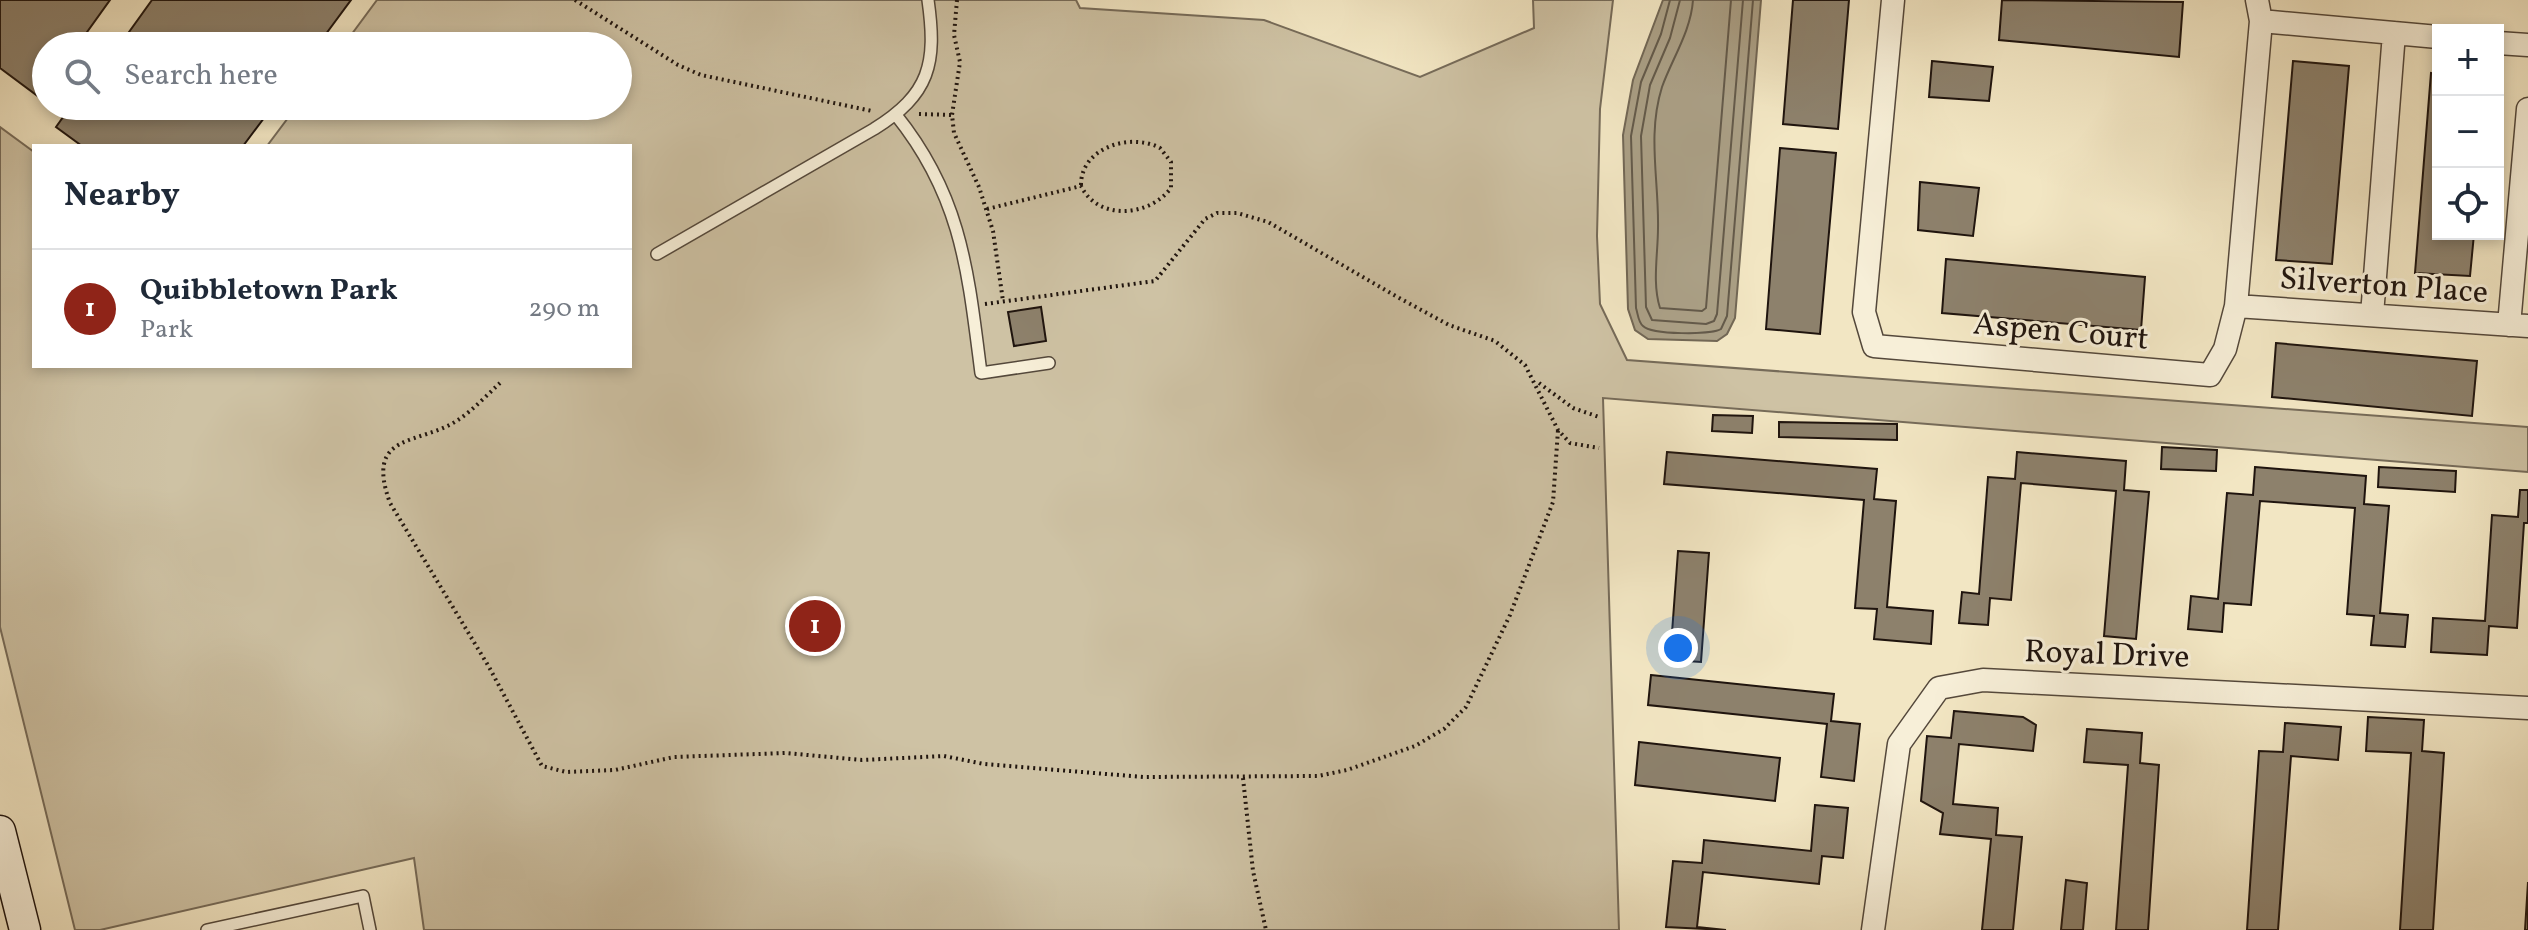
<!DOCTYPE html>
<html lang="en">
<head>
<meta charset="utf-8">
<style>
	body { margin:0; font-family:Vollkorn,serif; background:#f6f6f7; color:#1f2937 }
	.controls { position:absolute; right:24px; top:24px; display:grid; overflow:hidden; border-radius:0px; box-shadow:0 4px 12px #0003 }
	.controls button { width:72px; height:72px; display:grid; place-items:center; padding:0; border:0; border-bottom:2px solid #e0e1e3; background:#fff; color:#1f2937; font:40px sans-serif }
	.you { position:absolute; left:1678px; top:648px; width:28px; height:28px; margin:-20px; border:6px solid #fff; border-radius:50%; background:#1a73e8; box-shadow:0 0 0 12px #1a73e833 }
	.badge { display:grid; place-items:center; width:52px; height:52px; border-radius:50%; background:#8f2418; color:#fff; font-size:26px; font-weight:700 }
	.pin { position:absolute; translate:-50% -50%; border:4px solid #fff; box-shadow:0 2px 8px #0006 }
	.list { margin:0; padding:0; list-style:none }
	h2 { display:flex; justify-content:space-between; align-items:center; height:104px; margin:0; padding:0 32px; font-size:34px }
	h2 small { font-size:26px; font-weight:400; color:#747a83 }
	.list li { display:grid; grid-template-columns:52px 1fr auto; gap:24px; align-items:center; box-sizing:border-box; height:120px; padding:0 32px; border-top:2px solid #e0e1e3 }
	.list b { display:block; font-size:30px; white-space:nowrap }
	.list p { margin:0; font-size:26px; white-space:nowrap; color:#747a83 }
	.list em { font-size:26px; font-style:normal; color:#747a83 }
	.icon { flex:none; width:44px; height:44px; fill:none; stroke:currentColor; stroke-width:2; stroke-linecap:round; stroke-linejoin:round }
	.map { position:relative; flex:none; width:2528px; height:930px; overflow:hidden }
	.search { position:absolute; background:#fff; box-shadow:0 4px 12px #0003; left:32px; top:32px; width:600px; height:88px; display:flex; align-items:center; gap:20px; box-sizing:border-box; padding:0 28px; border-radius:44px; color:#747a83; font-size:30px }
	.panel { position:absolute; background:#fff; box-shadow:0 4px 12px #0003; left:32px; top:144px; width:600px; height:224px; border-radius:0px }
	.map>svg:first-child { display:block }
</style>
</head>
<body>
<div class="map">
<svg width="2528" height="930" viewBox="0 0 2528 930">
	<rect width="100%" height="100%" fill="#f2e6c3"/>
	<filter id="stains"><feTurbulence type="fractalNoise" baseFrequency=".0025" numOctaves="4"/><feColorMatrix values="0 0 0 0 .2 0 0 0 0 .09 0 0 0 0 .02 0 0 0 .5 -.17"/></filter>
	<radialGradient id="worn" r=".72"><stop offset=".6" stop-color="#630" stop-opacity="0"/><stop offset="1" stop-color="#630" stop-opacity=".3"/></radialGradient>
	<!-- green -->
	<path fill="#cec2a4" stroke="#766b59" stroke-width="2" d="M377,0H1076L1080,8L1264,20L1420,77L1534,28L1533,0H1613L1600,109L1597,236L1600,304L1627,360L2528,427V472L1603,398L1619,930H424L414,858L100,930H75L0,627V127L34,152V366H630V146H267L297,106H618V46H343Z"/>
	<!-- water -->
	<path fill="#aa9f85" stroke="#726755" stroke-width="2" d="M1663,0H1761L1735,318L1727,334L1717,341L1648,339L1635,330L1628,309L1623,135L1633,80Z"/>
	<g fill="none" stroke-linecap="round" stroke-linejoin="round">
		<!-- shore -->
		<path stroke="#645a4a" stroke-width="2" d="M1670,0L1661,34L1641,82L1631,136L1636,308C1638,314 1638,322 1643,326C1652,335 1711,335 1721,329L1727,316L1753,0
			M1680,0L1670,38L1650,85L1641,136L1646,307L1652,320L1706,324L1714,321L1717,314L1743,0
			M1693,0C1691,31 1672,59 1662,87C1647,135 1659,180 1658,228C1658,254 1652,283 1660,308L1702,311L1706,308L1731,0"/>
	</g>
	<!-- building -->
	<path fill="#8d816c" stroke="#1f140e" stroke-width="2" d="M0,0H110L77,46H46V87L39,97L0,68Z
		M152,0H351L317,46H119Z
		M1793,0H1849L1838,129L1783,124Z
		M2002,0L2183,2L2179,57L1999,40Z
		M1932,61L1993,67L1989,101L1929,97Z
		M2293,61L2349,66L2332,264L2276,260Z
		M2431,73L2438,74V234H2474L2470,276L2415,273Z
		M71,106H273L243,146H82L56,127Z
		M1780,148L1836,153L1820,334L1766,329Z
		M1920,182L1979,188L1973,236L1918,230Z
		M1946,259L2145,277L2141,330L1942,313Z
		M1041,307L1046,341L1014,346L1008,312Z
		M2276,343L2477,361L2472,416L2272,397Z
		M1713,415L1753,416L1752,433L1712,431Z
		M1779,422L1897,424V440L1779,437Z
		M2162,447L2217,450L2216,471L2161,469Z
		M1667,452L1877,469L1874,499L1896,501L1887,607L1933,611L1931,644L1874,639L1877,609L1855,608L1864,500L1664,484Z
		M2017,452L2126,461L2124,490L2149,492L2136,639L2104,636L2116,491L2021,483L2011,600L1990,598L1988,625L1959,623L1962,592L1979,594L1988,477L2015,479Z
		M2255,467L2366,476L2364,504L2389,506L2380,613L2408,615L2405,647L2371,645L2374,616L2347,614L2355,508L2260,501L2251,605L2224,603L2222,632L2188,629L2191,596L2218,599L2227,493L2253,495Z
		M2379,467L2456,471L2455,492L2378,487Z
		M2520,490H2528V523H2524L2517,628L2489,626L2487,655L2431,652L2433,618L2485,621L2492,515L2518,517Z
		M1678,551L1709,553L1701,662L1670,660Z
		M1651,675L1834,694L1831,721L1860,724L1854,781L1821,777L1827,724L1648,705Z
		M1954,711L2023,717L2036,725L2033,751L1959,744L1953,804L1998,808L1996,835L2022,837L2013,930H1982L1991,839L1940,834L1943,813L1921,801L1927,736L1951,738Z
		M2368,717L2424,720L2422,751L2444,753L2433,930H2400L2411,753L2366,751Z
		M2285,723L2341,727L2338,760L2291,756L2278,930H2247L2259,751L2283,752Z
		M2087,729L2142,733L2140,763L2159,765L2148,930H2116L2128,765L2084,762Z
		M1639,742L1780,758L1775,801L1635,785Z
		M1815,805L1848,808L1843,858L1822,856L1819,884L1703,872L1697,927L1726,930L1666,927L1673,861L1702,863L1704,840L1811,851Z
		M2066,880L2087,883L2083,930H2061Z
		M2528,882V930H2525Z"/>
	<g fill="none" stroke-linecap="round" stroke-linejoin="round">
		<!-- lane casing -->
		<g stroke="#54483b" stroke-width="14">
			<path id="lane" d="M896,115C962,197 968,272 981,373L1049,363
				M657,254L874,129C930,94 937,64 928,0
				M207,930L363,896L370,930"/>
		</g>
		<!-- street casing -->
		<g stroke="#54483b" stroke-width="25">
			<path id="street" d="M1893,0L1864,312L1874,346L2210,375L2225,349L2236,306L2261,21L2257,0
				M2261,21L2438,37
				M2498,43L2528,45
				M2236,306L2528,326
				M2372,315L2394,33
				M2509,325L2528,109
				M1873,930L1899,744L1939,688L1983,680L2528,708"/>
		</g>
		<!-- secondary casing -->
		<g stroke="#1f140e" stroke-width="33">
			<path id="secondary" d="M0,831L25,930"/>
		</g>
		<!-- path -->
		<path stroke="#1f140e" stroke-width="4" stroke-dasharray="2 4" stroke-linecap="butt" d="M575,0L678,65L701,75L872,111
			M957,0L954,35L960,62L952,115L954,133L979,187L993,231L1003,301
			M919,114L952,115
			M987,209L1081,186C1098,221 1149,217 1171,188V162L1160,148C1130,132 1080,148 1081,186
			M985,304L1155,281L1205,219L1217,213H1237L1268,222L1401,299L1449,325L1495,341L1525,365L1558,430L1570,443L1599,448
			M500,383C487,395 473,410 458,420C419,446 364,431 390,503L489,667L542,766L566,772L615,770L674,757L786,753L862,760L944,756L984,764L1143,777L1318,776L1347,770L1415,746L1444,729L1466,707L1510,615L1553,502L1558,430
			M1539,383L1573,408L1599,417
			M1243,778L1253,871L1266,930"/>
		<!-- lane -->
		<use href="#lane" stroke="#f7efd8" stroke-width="11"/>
		<!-- street -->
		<use href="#street" stroke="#f7efd8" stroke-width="22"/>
		<!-- secondary -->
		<use href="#secondary" stroke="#f7efd8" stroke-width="30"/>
	</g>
	<g text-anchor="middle" stroke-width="6" stroke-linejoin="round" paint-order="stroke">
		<!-- street labels -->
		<g font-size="32" fill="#1f140e" stroke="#f7efd8">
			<text transform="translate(2384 284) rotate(4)" y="11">Silverton Place</text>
			<text transform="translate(2061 330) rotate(5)" y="11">Aspen Court</text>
			<text transform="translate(2107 653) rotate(2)" y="11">Royal Drive</text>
		</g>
	</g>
	<rect width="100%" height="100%" filter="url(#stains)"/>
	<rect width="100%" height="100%" fill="url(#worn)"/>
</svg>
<div class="controls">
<button>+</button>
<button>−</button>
<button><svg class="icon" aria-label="locate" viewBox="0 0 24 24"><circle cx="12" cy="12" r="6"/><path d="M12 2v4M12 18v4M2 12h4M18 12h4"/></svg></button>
</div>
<div class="you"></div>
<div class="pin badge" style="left:815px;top:626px">1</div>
<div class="search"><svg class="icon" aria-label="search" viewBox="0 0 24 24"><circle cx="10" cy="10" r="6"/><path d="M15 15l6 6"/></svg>Search here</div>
<section class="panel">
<h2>Nearby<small></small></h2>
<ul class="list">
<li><span class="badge">1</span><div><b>Quibbletown Park</b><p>Park</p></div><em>290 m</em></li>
</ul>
</section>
</div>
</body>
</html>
